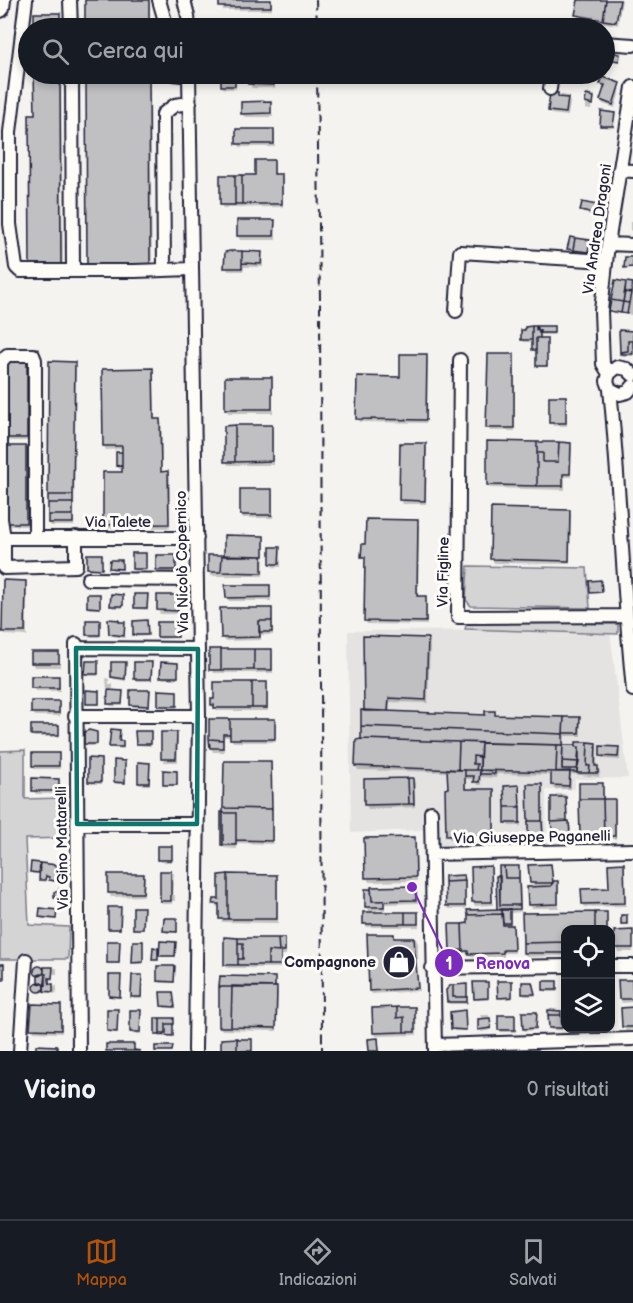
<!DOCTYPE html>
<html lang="it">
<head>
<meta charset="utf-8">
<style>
	body { margin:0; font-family:"Balsamiq Sans",sans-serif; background:#20242c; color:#f1f3f6 }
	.controls { position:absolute; right:18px; bottom:18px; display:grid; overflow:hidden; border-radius:12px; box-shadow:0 3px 9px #0003 }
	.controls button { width:54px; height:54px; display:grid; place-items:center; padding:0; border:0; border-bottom:2px solid #363941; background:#171b24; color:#f1f3f6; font:30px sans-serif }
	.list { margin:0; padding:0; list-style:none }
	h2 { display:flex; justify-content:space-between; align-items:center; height:78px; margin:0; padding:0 24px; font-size:26px }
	h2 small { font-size:20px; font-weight:400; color:#9ea1a6 }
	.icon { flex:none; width:33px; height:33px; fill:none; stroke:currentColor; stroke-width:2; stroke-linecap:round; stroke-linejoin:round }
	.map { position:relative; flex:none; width:633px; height:1051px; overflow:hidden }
	.search { position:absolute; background:#171b24; box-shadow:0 3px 9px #0003; left:18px; right:18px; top:18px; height:66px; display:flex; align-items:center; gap:15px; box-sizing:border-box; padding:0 21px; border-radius:33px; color:#9ea1a6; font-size:22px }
	.sheet { height:168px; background:#171b24 }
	nav { display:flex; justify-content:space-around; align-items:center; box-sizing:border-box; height:84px; border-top:2px solid #363941; background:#171b24; font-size:16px; color:#9ea1a6 }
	nav a { display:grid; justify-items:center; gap:3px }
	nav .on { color:#b45309 }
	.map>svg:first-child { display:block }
</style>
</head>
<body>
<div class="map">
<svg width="633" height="1051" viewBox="0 0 633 1051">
	<rect width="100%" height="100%" fill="#f4f3ef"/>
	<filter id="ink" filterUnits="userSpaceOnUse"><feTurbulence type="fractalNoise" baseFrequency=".0167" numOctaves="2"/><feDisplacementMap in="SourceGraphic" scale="12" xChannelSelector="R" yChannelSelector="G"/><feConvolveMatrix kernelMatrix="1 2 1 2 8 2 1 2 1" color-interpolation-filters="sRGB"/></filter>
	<g filter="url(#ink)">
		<!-- built -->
		<path fill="#e4e3e2" d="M610,630L628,778L575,779V789L546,790L547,843L436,846V829L351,833L348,631Z"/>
		<!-- green -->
		<path fill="#d5d4d5" stroke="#7c7b88" stroke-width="1.5" d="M468,566L587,568L590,608L471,606L466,600Z
			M470,621L618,624V634L465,629L467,622Z
			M25,750V799L65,798L67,838L25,839L29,925L69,927L68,959H0V751Z"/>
		<!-- shadow -->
		<path fill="#0003" d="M87,0L148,1L150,4V28H87Z
			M220,0H272V10H223Z
			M579,0H622L618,25L580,20L577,15Z
			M36,14H59L61,18V28H36Z
			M236,25H272L274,28H236Z
			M604,34L612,35L613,41L604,40Z
			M36,74H61L63,269H33Z
			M87,74H150L152,268L88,265Z
			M222,74H236V89H224L222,86Z
			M250,74H275V88H252L250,84Z
			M599,78L619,84L621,88L615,108L603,104L601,100L604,87L598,82Z
			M552,93L568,96L570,103L568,116L551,114L549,110Z
			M588,93L595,95L591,110L585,109Z
			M270,103L273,117H245L242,114Z
			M614,114V128L602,127L601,125Z
			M273,131L275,134V147H240L238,144Z
			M273,161L275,165V176H281L283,180V207L223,208L221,205Z
			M596,206V216L583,213L581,211Z
			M274,222L276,226V240H240L238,236Z
			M630,222H633V232L630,230Z
			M589,242L588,254L576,252L575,250Z
			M261,253L263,257V267H244L243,271H228L226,267Z
			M616,281L633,284V315L612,313L611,310Z
			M527,328H553L554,330V335H540V340H546L547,342V367H539L537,365V352L533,350V342H524L522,340Z
			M633,333V356H623L621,354Z
			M426,356L428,359L427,423L360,422L358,419Z
			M513,356L515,359V431H490L488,427Z
			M26,363L28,366V441H7L5,438Z
			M74,363L76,367L74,526H51L49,522Z
			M152,370L154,373L155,421H160L162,424V473H167L170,477V528H107L105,524L124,473V469H119L117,465L124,454V449L106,450L104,446Z
			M226,378H271L273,382V413H228L226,409Z
			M565,398L567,402V426H553L551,422Z
			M271,427L273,430V465H228L226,461Z
			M570,444L572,448L571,477H565V490L490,488L488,485Z
			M425,445L427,448L426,504H403L401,500Z
			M26,447L28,451L27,526H7Z
			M271,491L273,495V518H243L241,514Z
			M569,511L571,515L570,564L494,563L492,559Z
			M417,521L419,525L418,597H425L427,601V625L367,624L365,620L367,560L363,556Z
			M263,537L265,541L263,576H211L209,572L225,557Z
			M279,548L281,552V567H273L271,563Z
			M145,555L146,571H134L133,569Z
			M102,556V570H89L88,568Z
			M175,557L176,572H159L158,570Z
			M121,562L123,570H112L111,568Z
			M25,582L27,586V636L6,635L4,632Z
			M269,586L271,590V601H229L227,598Z
			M99,595L100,609H89L88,607Z
			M122,596L123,608H113L112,606Z
			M147,596L148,610L137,609L136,607Z
			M177,597L179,600V614H160L158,610Z
			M271,609L273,613V635H261V640L224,641L222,637Z
			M119,621L125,626V638L112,636L111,634Z
			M99,622L100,637H89L87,635Z
			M134,622L147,623L148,636L135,637Z
			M177,623L178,638L160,639L158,636Z
			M428,640L430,644L428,703L390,702V713L487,716L494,713L496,717L579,719L581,723V736H565L564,746L595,744L597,748V768L600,771L599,777L571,774V789H554L552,785V775L497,774L496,778L481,777V785H477L475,779H466V791H493L495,794V839H450L447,835L449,772L358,770L356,766L362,742L363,712Z
			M271,650L273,654V673H213L211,669Z
			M58,653L60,657V667H34L32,663Z
			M98,663V676H88L87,674Z
			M151,663L152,681H137L135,679Z
			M125,664L126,681L114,679L113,677Z
			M177,664L178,679H163L162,677Z
			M58,678L60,681V691H35L32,687Z
			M106,678L109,679V684H113V689H107Z
			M266,684L268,687V711H218L212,704Z
			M122,692L123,706H110L109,703Z
			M149,692L150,707H133L132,705Z
			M176,692L177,708L161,707L159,705Z
			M58,702L60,706V716H35L33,712Z
			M274,720L276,724V742H233L231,737H224V752H213L211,748V721Z
			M58,727L59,737H34L33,735Z
			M119,732L120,742H122L124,749L112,748L111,746Z
			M150,732L151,746L139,745L138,743Z
			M96,733L97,746H87L85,743Z
			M176,734L178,738V762H164L162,758Z
			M618,748L620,752V760L603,759L601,756Z
			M58,755L60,759V769H35L33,765Z
			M100,761L102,784H91L90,781Z
			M124,762L125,784H116L115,782Z
			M270,763L272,766L273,844L237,843V849L224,848L222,845Z
			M149,764L150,785H140L139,782Z
			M177,772L178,786H166L165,784Z
			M413,779L415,783V807L368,809L366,805L365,780Z
			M58,780L60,784V794H36L33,791Z
			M541,785L543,789L544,840H532L530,837Z
			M602,785L605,800H614L616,804V839H583L581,836Z
			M518,787L520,791L521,826H509L506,822Z
			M556,794H565L567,798L568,823L571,827V839L557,838L555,834L552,827V798H556Z
			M414,839L416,843L417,881L369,882L367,878L366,840Z
			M171,848L172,862H160L159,859Z
			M32,864L57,866V874H65L64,880L52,882L50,878H46V882L42,881L40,874H33L31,872Z
			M623,865L625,868L626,906L585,907L583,904L610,889Z
			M550,866L554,883H557L559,886V908H532L530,905L534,888L531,883Z
			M518,867L520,871L521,912L511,913V927L514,930L515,953H504V957H472L470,954L466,953L454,955L451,951V925H469L499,911Z
			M490,868L492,871L493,905L475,906L473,902Z
			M161,873H174L172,895H175V901H172V904H163L161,900Z
			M143,875L145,879L144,896L111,897L109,893Z
			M276,877L278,880V923L222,922L220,918V907H217L215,903Z
			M464,877L466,880V909H449L447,906Z
			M415,888L417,891L418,903L385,904V910H377V913H417L419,917V927H367L365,924L370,913L367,907L366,890Z
			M143,908L144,930H136L134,928Z
			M120,909L121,930H110L109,928Z
			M56,911V920L42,919L40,917Z
			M606,913L608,917V930H566V956L527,957L524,953V915Z
			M176,919L177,933H166L165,931Z
			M633,934V952H619L617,948Z
			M393,935L396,939H416L418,943V959H416L419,991L372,994L370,990Z
			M284,939L286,943V955H282L283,968H227L225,965Z
			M119,943L120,964H110L109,962Z
			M142,943L143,964H135L134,962Z
			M175,943L176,957H162L161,955Z
			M57,968V974H53V980H48L46,969Z
			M174,968L175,983H160L158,981Z
			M36,969H43V975L51,986H57V992L54,994L36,991V985H38Z
			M120,977V998H112L110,996Z
			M141,977L142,999H134L132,996Z
			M274,978L278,992L277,1031L222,1030L220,1026Z
			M631,981L633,985V1002L622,1003L620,999Z
			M487,983L488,1000H476L475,998Z
			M511,983L512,999H500L499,997Z
			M545,983L557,985V992H546Z
			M533,985L535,996H525L523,994Z
			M467,988V1004H449L448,1002Z
			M172,993L175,1008H164L163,1006Z
			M60,1006L62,1010V1033L34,1032L32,1028Z
			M414,1008L416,1012L417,1035L376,1036L374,1032Z
			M633,1009V1030L626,1031L623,1027Z
			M117,1011V1033H110L108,1031Z
			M140,1011L141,1034H132L131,1031Z
			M464,1012L466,1031H454L452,1029Z
			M537,1013V1030L525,1031L524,1029Z
			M480,1015H489L491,1030L481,1032L482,1020Z
			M560,1015L562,1030H551L550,1028Z
			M610,1015L613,1017V1029H601L610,1028Z
			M514,1016L516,1032H501L500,1030Z
			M157,1019H173V1037H158Z"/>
		<!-- building -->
		<path fill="#c0bfc2" stroke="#22223b" stroke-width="1.5" d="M85,0H149V28H85Z
			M219,0H271V7H219Z
			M578,0H606L603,20L575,15Z
			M606,0H620L616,22L603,20Z
			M34,13H60V28H34Z
			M235,23H273V28H235Z
			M609,52L620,54L619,61L608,59Z
			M34,74H60L61,266H30L29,114H35Z
			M86,74H149L150,265H87Z
			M221,74H235V86H221Z
			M248,74H274V85L248,84Z
			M603,77L620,83L613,105L600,100L605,85L600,84Z
			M550,92L558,93V97L568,98L566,113L548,111Z
			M586,95L594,97L593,105L585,103Z
			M271,101V113L241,114V102Z
			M601,111L615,113L613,126H600Z
			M236,129H274V144H236Z
			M255,160H274V174H282V204H242V175H255Z
			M220,175H235V205H220Z
			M235,175H242V204H235Z
			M582,202L597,205L595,214L580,211Z
			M237,220H275L274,236H237Z
			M570,237L575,238L573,250L567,249Z
			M575,238L590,240L588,252L573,250Z
			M230,251H242V268H224L225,252Z
			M242,251L262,252L261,264L242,263Z
			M625,257H633V267L624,268Z
			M615,280L626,282L623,302L611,300Z
			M626,282L633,283L631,293L625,292Z
			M625,292L631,293L629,303L623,302Z
			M611,300L623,302L621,313L609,311Z
			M623,302L629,303L627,314L621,313Z
			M532,326H536V330H540V338H536V350H532Z
			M532,326V340H521V330H525V327Z
			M536,326H554V333H539Z
			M619,330L633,331V341H628V351L623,352H620Z
			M536,338H547V366H536Z
			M628,341H633V354H620V352L628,351Z
			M400,354H427L426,420L356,419L357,376L400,377Z
			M488,354H514V428H486Z
			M4,361H27V438H4Z
			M49,361L75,362L73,495H48Z
			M153,368L154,419H160L161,472L168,471L169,524L103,525V472H122V446H103L102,369Z
			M225,377H272V409H225Z
			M549,396H566V423H549Z
			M235,425H272V461L235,462Z
			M235,425V462H224V426Z
			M487,441L537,442V486L487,485Z
			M537,442H559L558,462H543V453H537Z
			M559,442L571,443L570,474H563V486H537V453H543V462H558Z
			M400,443H426L425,501L399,500Z
			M4,446H26V523H3Z
			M116,452H122V465L116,466Z
			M240,489H272V515H240Z
			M48,495H73V503H48Z
			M48,503H73V515H48Z
			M491,508L570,510L569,561L490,559Z
			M48,515H73V523H48Z
			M366,519L418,520L417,596H426V622L364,621L365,557H361L362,544H365Z
			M224,535L264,536V556H224Z
			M270,547H280L279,564H270Z
			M132,553H146V569H132Z
			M87,554H102V569L87,568Z
			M156,555H176V570H156Z
			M208,555H222L221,572H208Z
			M222,555L262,556V573L221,572Z
			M110,560H122V569L109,568Z
			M3,580L26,581L25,632H2Z
			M601,580L602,592L590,593L589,581Z
			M225,585H270V597L226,598Z
			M87,594H100V608L87,607Z
			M111,594L123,595V606H110Z
			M134,594H148L147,608H134Z
			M157,595H178V611L157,610Z
			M220,608H272V621H259L260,637L221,638Z
			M108,619L119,620V622H125L124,636L109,634Z
			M86,620H100V635H86Z
			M147,620L148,635H133V621Z
			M259,621H272V632H259Z
			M157,622H177L178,637H157Z
			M363,636L428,638L426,700L389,698L388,711H364Z
			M209,649H221V670H209Z
			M221,649H254V670H221Z
			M254,649H272V670H254Z
			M31,652H59V663H31Z
			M86,661H98V674H85Z
			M111,662H126L125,679L111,677Z
			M134,662H152L151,679H134Z
			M161,662L178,663V677H160Z
			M31,676H59V688H31Z
			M214,682H252V708H214V705H211V699H214Z
			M252,682H267V708H252Z
			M86,690L99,691V704H86Z
			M108,690L123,691L122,704H107Z
			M130,690H150L149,706L130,705Z
			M158,690L177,691V706H158Z
			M31,701H59V713H31Z
			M361,710L485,715V711H495V715L564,717L563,734L361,726Z
			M564,717H580L579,733H563Z
			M209,719H230V734H223V740L209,739Z
			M230,719H275V739H230Z
			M31,725H59V735H31Z
			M361,726L563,734V745L361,739Z
			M111,729L120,730L119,741H123V747H109Z
			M89,730L97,732V744H84V732Z
			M135,731H151V744H136Z
			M161,732H177L176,759H161Z
			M209,739L223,740V748H210Z
			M361,739L459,742L458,770L355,766L356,740Z
			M459,742L481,743L480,757L473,756V764H477L476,770H458Z
			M576,742H588L587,766H590L589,773H577L579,747H576Z
			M588,742L596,743L595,766H598V773H589L590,766H587Z
			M481,743L557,745L556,772L480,770Z
			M557,745H563L562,769H577V772H556Z
			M563,745H576V747H579V762L562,761Z
			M600,746L619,747L618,757L600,756Z
			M32,753H59V766H32Z
			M473,756L480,757V770H476L477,764H473Z
			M88,758L101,759V782H88Z
			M114,760L125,761V783L114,782Z
			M224,761H271L272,809L223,808Z
			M562,761L579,762L578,767L577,769H562Z
			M138,762L150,763L149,783H138Z
			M447,769L465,770V789H494V835L446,836L445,789L448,788Z
			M163,770L177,771V785H163Z
			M465,770H480L479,782H473L474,776H465Z
			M480,770L495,771V774H480Z
			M570,771L569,786L551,785V772Z
			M32,778L59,779V791H32Z
			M408,778H413L414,804H409Z
			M408,778L409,804L364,805V779Z
			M579,783H603V799H579Z
			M527,784H542V821H528Z
			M519,785L520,807H505L504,786Z
			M551,797H566L567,821L551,822Z
			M579,799H603L604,836H580Z
			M603,799H615V836H604Z
			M505,807H520V823H505Z
			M223,808L272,809V841L236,840V813H223V845H221V812H223Z
			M223,813H236V845H223Z
			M528,821H542L543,837H528Z
			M569,821L570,836L553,834L551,822Z
			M415,837L416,877L365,878L364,838Z
			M157,846H172V860H157Z
			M31,862L40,863L39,873L30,872Z
			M40,863L57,865L56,881L49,880V877L46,876L45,880H39Z
			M624,863L625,903L582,904L581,889L609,888L608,864Z
			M551,864L553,883H530L528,865Z
			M491,866L492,902H472L471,867Z
			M499,866H504L505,878H519L520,905H500Z
			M504,866H519V878H505Z
			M160,871H171V901H160Z
			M108,874H144L143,893H108Z
			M228,874L277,875V919H228Z
			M228,874V919H219V904H213L214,899H219V875Z
			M464,875L465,881L445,882V876Z
			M496,876H500V905H520V909L497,910Z
			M465,881V906H446L445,882Z
			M553,881H558V904L528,905L527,887L551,886Z
			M416,886V900L372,901L371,887Z
			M59,889L63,890V898H54V892H58Z
			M365,889H371L372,901H384V907H365Z
			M108,907H121L120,929H108Z
			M133,907H144L143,929H133Z
			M40,908L57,910L56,919L39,917Z
			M502,909H510V923H503Z
			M502,909V914L468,915L467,910Z
			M363,912H405V924H363Z
			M405,912H418V924H405Z
			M595,912H607V930H595Z
			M595,912V930H566V942L523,943L522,913Z
			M502,914L503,925H513L514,950H503V953L468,954V951H463L462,924L468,923V915Z
			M621,915H627V924H621Z
			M164,918H177V932L163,931Z
			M449,924H462L463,950L450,951Z
			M633,930V948H615L614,931Z
			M367,934H394V938H414L418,988L369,991Z
			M224,937L238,938V965H224Z
			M238,938H278L279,952L268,951V965H238V959H243V943H238Z
			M278,938H285V951H281V965H268V951L279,952Z
			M107,941H120L119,963H107Z
			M133,941H143V962L132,963Z
			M160,941L176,942L175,956H159Z
			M566,942V953H523V943Z
			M238,943H243V959H238Z
			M153,947L158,948V960H152Z
			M0,964H4V980H0Z
			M157,966H175L174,982L157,981Z
			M34 971a5 5 0 1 1 10 0a5 5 0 1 1-10 0Z
			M44,967H53L52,978H49V981L50,984H53V992L44,991L46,974H44Z
			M41,974H46V985L38,983V975Z
			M109,975H121L120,997L109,996Z
			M132,975H142L141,997H131Z
			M220,976L275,977V987H219Z
			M618,980H632L633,999H619Z
			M497,981H512V997L498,998Z
			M543,981H557V990H543Z
			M473,982H488V998L474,999Z
			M522,982H532L535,994H522Z
			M34 987a5 5 0 1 1 10 0a5 5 0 1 1-10 0Z
			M467,984V997H453V985Z
			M451,985H453V997H467V1002H447L446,990Z
			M232,986L277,987L276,1028L231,1027Z
			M219,987H232L231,1027H219Z
			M160,992H173L175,1007L161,1006Z
			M32,1004L61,1005V1030L30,1029Z
			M397,1007V1018L404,1017V1032L373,1033L372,1008Z
			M397,1007H415V1032H404V1017L397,1018Z
			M633,1007V1027H622L621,1008Z
			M107,1009H118L117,1032L107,1031Z
			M130,1010H141L140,1032H130Z
			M465,1010L466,1030L451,1029L450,1012Z
			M548,1010L561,1011V1015H548Z
			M522,1012H537L536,1028L523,1029Z
			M498,1015H515V1030H498Z
			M548,1015H561L562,1028H549Z
			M155,1018H160V1035H155Z
			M160,1018H174V1024H166V1033H160Z
			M490,1018L491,1028L478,1030V1019Z
			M166,1024H173V1036L160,1035V1033H166Z
			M237,1038V1051H221V1039Z
			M378,1038L379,1051H369L368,1039Z
			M237,1039H252V1051H237Z
			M106,1044H134V1050L141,1051H106Z
			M36,1045L57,1046V1051H36Z
			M155,1046H173L172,1051H155Z"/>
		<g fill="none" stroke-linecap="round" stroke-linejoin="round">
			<!-- minor casing -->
			<g stroke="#22223b" stroke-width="16">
				<path id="minor" d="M26,0L10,132V224L16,267L20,271H135L192,269
					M70,0L71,28
					M159,0L167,28
					M184,0L188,16L189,28
					M604,43L633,45
					M72,74L73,271
					M174,74L189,76
					M189,74L199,716L195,1051
					M550,89L552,74
					M619,170L633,171
					M608,244L633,245
					M164,269L163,114L175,105L190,103
					M456,311L460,252L606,261
					M460,360L458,617L625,616
					M609,374L603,364L601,311L608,244L633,87
					M633,375L627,369L617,367L609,374L607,381L610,389C620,489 623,590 633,690
					M610,389L620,394L628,392L633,386
					M76,537V566L4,568V538H197
					M4,538L1,519V362L7,355H33L35,360V537
					M88,579L197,580
					M76,644L79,1051
					M76,648L198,649
					M75,716H199
					M431,812L435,1051
					M77,824H197
					M432,854L633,850
					M610,966H633
					M432,968L566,966
					M435,1045L633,1039
					M20,1051L26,960"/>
			</g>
			<!-- highway casing -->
			<g stroke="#22223b" stroke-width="22">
				<path id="highway" d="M0,8L1,0"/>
			</g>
			<!-- minor -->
			<use href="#minor" stroke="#fdfcf7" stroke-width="12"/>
			<!-- highway -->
			<use href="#highway" stroke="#fdfcf7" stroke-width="18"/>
			<!-- rail -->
			<path stroke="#22223b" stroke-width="2" stroke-dasharray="9 4.5" stroke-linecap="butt" d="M316,0L317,28
				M317,74L320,299L322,1051"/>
		</g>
	</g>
	<!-- marked area -->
	<path fill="none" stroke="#0f766e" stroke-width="4.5" stroke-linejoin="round" d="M76,648L198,649L197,824H77Z"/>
	<!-- icons -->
	<defs>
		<g id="shop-disc" transform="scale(1.725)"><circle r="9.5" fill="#22223b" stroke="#fdfcf7"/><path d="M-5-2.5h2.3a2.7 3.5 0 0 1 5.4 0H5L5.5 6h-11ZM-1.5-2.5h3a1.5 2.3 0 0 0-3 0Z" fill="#fff"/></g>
	</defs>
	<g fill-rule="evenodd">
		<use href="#shop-disc" x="399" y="962"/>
	</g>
	<g text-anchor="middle" stroke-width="6" stroke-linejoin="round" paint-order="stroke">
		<!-- street labels -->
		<g font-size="15" fill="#22223b" stroke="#fdfcf7">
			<text transform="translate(597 229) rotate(-82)" y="5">Via Andrea Dragoni</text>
			<text x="118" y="527">Via Talete</text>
			<text transform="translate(182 562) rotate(-91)" y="5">Via Nicolò Copernico</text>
			<text transform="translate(443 572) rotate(-89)" y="5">Via Figline</text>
			<text transform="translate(532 837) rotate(-1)" y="5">Via Giuseppe Paganelli</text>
			<text transform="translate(62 848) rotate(-91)" y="5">Via Gino Mattarelli</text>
		</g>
		<!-- poi labels -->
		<g font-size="15" font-weight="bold" fill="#22223b" stroke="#fdfcf7" text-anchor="end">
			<text x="376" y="967">Compagnone</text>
		</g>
	</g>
	<!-- callouts -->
	<path fill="none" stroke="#7b2cbf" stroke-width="2" d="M412 887L449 963"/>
	<g fill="#7b2cbf" stroke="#fdfcf7" stroke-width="2">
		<circle cx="412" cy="887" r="6"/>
		<circle cx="449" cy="963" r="15"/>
	</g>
	<g font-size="18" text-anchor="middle" font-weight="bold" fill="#fff">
		<text x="449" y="970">1</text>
	</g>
	<g font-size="16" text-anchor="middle" font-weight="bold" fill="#7b2cbf" stroke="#fdfcf7" stroke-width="6" stroke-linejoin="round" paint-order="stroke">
		<text x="503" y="969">Renova</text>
	</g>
</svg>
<div class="controls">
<button><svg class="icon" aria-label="locate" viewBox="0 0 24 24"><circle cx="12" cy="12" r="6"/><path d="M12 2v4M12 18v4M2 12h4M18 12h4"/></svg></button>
<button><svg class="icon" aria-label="layers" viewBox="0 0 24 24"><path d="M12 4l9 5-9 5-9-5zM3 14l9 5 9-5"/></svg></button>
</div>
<div class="search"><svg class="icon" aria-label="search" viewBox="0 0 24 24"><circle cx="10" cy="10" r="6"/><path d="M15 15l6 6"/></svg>Cerca qui</div>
</div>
<section class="sheet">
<h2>Vicino<small>0 risultati</small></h2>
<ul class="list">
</ul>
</section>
<nav>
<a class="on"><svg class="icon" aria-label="map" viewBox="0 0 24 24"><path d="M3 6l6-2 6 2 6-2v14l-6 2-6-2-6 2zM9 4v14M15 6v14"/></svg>Mappa</a>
<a><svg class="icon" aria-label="directions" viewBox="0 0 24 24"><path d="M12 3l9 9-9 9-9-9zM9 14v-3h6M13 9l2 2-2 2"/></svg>Indicazioni</a>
<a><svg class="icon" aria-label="saved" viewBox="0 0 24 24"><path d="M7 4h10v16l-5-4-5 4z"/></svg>Salvati</a>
</nav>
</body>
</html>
